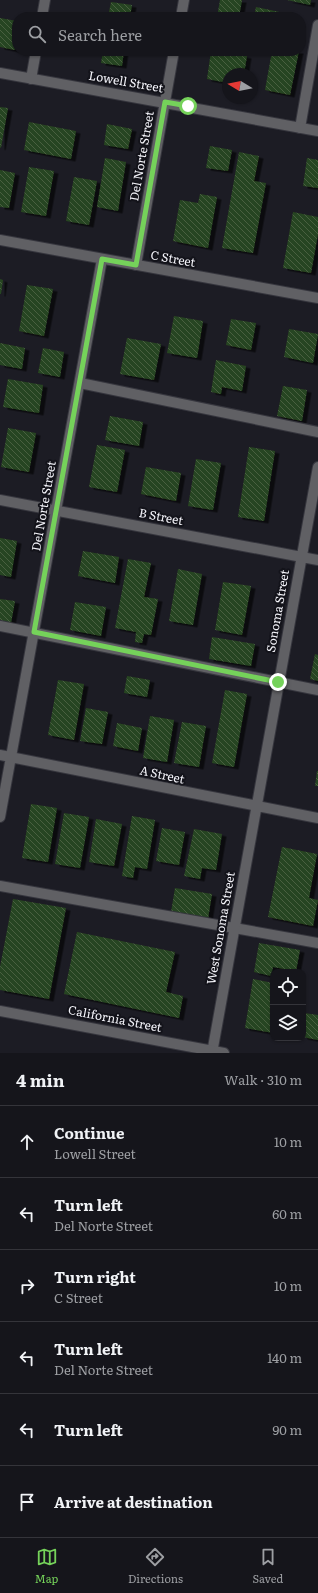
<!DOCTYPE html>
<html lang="en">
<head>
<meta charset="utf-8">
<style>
	body { margin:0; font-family:Literata,serif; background:#222228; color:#f1f3f6 }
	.controls { position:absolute; right:12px; bottom:12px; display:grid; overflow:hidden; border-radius:8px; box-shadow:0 1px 3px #0004 }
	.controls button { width:36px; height:36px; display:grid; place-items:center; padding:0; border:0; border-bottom:1px solid #34343a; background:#15151b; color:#f1f3f6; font:20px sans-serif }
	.compass { position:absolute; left:222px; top:68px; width:36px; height:36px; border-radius:50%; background:#15151b; box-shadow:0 1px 3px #0004; rotate:280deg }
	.stop { position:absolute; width:12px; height:12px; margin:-9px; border:3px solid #75d25a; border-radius:50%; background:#fff }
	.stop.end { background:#75d25a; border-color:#fff; box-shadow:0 1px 4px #0008 }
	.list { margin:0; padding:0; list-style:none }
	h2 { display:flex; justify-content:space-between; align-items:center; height:52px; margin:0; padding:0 16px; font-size:17px }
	h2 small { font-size:13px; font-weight:400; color:#9d9fa3 }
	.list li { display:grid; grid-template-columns:26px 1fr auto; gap:12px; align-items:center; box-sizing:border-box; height:72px; padding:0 16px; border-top:1px solid #34343a }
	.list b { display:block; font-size:15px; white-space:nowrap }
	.list p { margin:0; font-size:13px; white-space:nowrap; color:#9d9fa3 }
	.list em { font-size:13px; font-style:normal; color:#9d9fa3 }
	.icon { flex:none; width:22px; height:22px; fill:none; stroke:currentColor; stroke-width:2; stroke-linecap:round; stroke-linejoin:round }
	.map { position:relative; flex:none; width:318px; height:1053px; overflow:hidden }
	.search { position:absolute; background:#15151b; box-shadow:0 1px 3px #0004; left:12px; right:12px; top:12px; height:44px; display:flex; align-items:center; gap:10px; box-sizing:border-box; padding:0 14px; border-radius:16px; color:#9d9fa3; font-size:15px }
	.sheet { height:484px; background:#15151b }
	nav { display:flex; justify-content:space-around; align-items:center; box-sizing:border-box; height:56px; border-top:1px solid #34343a; background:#15151b; font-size:11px; color:#9d9fa3 }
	nav a { display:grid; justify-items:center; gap:2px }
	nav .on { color:#75d25a }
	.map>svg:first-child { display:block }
</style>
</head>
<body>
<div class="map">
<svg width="318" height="1053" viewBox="0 0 318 1053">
	<defs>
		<pattern id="building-back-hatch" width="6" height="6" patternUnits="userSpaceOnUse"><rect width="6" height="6" fill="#284520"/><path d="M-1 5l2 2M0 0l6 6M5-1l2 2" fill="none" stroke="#486041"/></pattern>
		<filter id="shadow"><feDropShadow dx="4.5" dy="2.5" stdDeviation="0" flood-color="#0009"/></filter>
	</defs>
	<rect width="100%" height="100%" fill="#1c1c24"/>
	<!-- building -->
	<path fill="url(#building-back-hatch)" filter="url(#shadow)" d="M220,0H242L239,17H217Z
		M287,0H311L310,5Z
		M111,2L132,5L130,17H108Z
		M256,7L289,14L288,17H254Z
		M0,18L17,21L15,50L0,47Z
		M103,51H124L122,66L101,63Z
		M211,51H232V53L247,56L244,74H228V83L207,79Z
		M272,51H299L290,95L265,90Z
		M0,107L8,108L1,148L0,147Z
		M29,122L76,131L71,159L24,150Z
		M107,124L132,129L128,149L104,145Z
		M210,146L232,150L228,171L206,168Z
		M239,152L259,156L254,181L266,183L253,253L222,248Z
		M105,158L126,162L118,211L97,207Z
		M307,158L318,160V188L303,186Z
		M29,167L54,171L46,216L21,212Z
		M0,170L15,173L9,208L0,207Z
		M74,177L97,181L89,225L66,221Z
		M200,194L217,197L208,248L173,241L180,200L198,203Z
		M293,212L318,217V234L311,273L283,268Z
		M0,279L3,280L1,294H0Z
		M27,285L53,289L44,336L19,331Z
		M174,316L203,321L197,358L167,353Z
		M231,319L256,323L251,350L226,345Z
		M289,329L318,334L313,363L284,357Z
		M127,338L161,344L154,380L120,374Z
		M0,343L25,348L22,369L0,365Z
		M43,348L64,352L60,377L38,373Z
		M216,360L246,366L242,391L222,387L221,394L211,392Z
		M8,379L43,385L39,413L3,407Z
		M283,386L307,390L302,421L277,416Z
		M110,416L143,422L139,446L105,440Z
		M8,428L36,433L29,472L1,467Z
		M97,445L125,450L117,492L89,487Z
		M249,447L275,451L264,521L238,517Z
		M196,459L221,463L213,510L188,506Z
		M146,467L181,473L176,501L141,494Z
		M0,538L17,541L11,577L0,575Z
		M83,551L119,557L115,583L78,576Z
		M128,559L151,563L144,597L158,599L151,635L144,634L142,643L135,642L136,632L115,628Z
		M178,569L202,574L193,625L169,621Z
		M223,582L251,586L242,635L215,630Z
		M0,599L15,601L11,623L0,621Z
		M75,602L106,607L101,636L70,630Z
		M212,637L255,644L251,666L209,659Z
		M315,654L318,655V681L310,679Z
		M127,676L150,680L147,697L124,693Z
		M58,680L84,684L74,740L48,735Z
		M225,690L247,694L234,767L212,763Z
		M86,708L108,712L102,744L80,741Z
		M150,716L174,720L167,762L143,758Z
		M182,722L206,726L199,767L174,763Z
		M117,723L142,728L138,751L113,746Z
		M317,771H318V786H315Z
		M31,804L57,808L48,862L22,858Z
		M64,813L89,817L80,868L55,864Z
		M132,816L155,820L147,869L135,867L133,878L122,876Z
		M96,819L122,824L114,866L89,862Z
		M162,828L185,832L179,865L156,861Z
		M194,829L222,834L216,870L202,868L200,879L184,876Z
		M282,847L317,854L309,898L318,900L313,926L268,917Z
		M175,888L212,894L208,919L171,912Z
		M13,899L66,908L49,999L0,990V967Z
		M77,932L175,952L166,992L183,996L179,1018L64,994Z
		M259,943L300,950L296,971L273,967L271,976L254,972Z
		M253,979L273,983V1033L245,1028Z
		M304,1013L318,1015V1040L303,1037Z"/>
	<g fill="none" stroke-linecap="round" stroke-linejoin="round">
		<!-- service casing -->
		<g stroke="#36363e" stroke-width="12">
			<path id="service" d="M42,17L45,0
				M31,79L36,51
				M300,128L318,25
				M80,383L318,432
				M0,626L318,690
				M0,886L318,943"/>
		</g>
		<!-- minor casing -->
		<g stroke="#36363e" stroke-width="12">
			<path id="minor" d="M0,73L318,131
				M0,240L318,298
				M0,500L318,560
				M0,755L318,818
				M0,817L102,259
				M212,1053L318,467"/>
		</g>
		<!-- tertiary casing -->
		<g stroke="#36363e" stroke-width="12">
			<path id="tertiary" d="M181,17L184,0
				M136,265L174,51
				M0,1011L224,1053"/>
		</g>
		<!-- service -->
		<use href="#service" stroke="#606064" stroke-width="10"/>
		<!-- minor -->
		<use href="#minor" stroke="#606064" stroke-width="10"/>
		<!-- tertiary -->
		<use href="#tertiary" stroke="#606064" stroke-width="10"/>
	</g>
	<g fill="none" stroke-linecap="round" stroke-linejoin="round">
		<!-- route -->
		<path stroke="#75d25a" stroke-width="5" d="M188,106L165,102L136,265L102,259L34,632L278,682"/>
	</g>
	<g text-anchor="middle" stroke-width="4" stroke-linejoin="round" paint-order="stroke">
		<!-- street labels -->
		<g font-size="12" fill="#f3f3f9" stroke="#13131a">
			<text transform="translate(126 82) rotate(10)" y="4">Lowell Street</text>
			<text transform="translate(142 156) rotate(-80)" y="4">Del Norte Street</text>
			<text transform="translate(173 259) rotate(10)" y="4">C Street</text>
			<text transform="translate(44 506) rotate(-80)" y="4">Del Norte Street</text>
			<text transform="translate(161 517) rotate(11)" y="4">B Street</text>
			<text transform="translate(278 611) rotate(-80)" y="4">Sonoma Street</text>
			<text transform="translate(162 775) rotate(12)" y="4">A Street</text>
			<text transform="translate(221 928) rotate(-80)" y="4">West Sonoma Street</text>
			<text transform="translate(115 1019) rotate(11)" y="4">California Street</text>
		</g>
	</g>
</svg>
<div class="controls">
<button><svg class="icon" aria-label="locate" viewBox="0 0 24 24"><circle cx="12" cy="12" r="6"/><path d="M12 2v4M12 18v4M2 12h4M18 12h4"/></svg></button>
<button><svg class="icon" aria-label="layers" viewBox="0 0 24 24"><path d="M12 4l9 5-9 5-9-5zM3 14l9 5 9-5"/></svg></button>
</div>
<svg class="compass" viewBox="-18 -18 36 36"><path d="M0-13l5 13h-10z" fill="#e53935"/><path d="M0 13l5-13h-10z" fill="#9d9fa3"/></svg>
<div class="stop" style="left:188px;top:106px"></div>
<div class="stop end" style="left:278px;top:682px"></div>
<div class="search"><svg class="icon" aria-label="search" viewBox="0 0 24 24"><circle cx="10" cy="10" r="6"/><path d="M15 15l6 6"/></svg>Search here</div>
</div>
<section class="sheet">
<h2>4 min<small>Walk · 310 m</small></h2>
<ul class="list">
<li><svg class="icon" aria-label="ahead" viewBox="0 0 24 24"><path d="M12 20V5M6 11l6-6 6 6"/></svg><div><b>Continue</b><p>Lowell Street</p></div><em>10 m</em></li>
<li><svg class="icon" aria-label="left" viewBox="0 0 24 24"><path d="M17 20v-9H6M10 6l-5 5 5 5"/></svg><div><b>Turn left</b><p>Del Norte Street</p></div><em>60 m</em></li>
<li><svg class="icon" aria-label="right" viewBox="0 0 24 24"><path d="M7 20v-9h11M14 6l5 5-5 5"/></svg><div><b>Turn right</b><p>C Street</p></div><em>10 m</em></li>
<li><svg class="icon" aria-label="left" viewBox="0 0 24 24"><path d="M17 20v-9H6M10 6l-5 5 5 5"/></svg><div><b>Turn left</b><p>Del Norte Street</p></div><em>140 m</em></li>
<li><svg class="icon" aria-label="left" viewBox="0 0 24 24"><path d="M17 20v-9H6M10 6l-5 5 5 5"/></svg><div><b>Turn left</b></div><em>90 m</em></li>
<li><svg class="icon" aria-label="arrive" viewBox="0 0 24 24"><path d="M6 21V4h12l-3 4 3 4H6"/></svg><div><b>Arrive at destination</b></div></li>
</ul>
</section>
<nav>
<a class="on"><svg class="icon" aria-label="map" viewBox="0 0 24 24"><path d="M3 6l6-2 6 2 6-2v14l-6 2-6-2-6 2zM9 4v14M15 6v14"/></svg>Map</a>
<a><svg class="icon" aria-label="directions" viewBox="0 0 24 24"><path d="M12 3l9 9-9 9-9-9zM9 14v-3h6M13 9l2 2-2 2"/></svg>Directions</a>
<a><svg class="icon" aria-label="saved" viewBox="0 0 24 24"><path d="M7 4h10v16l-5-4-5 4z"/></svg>Saved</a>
</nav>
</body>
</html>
